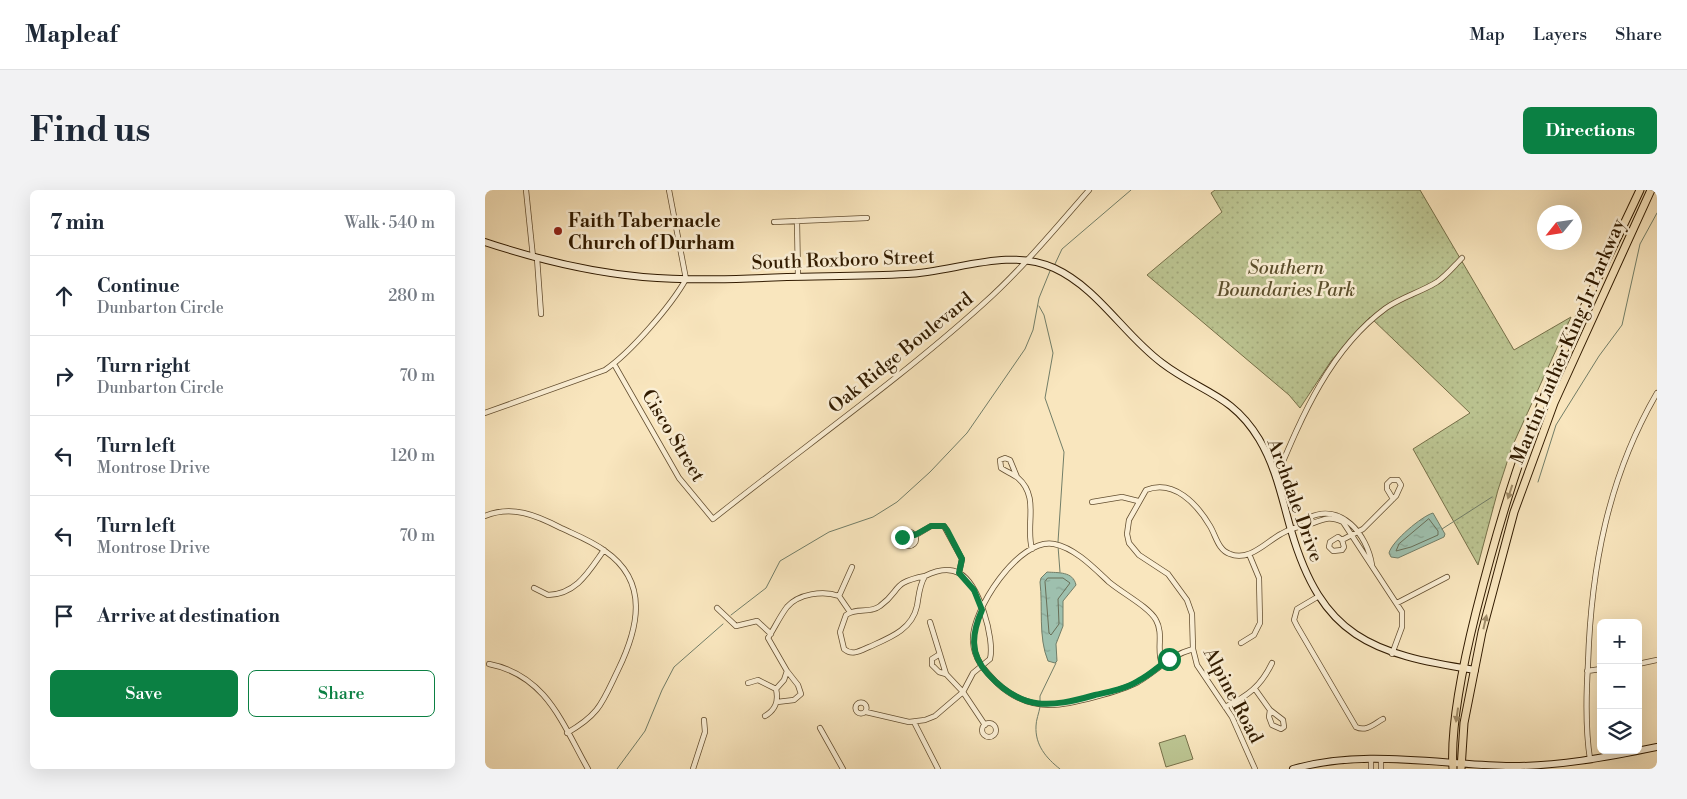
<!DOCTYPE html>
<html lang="en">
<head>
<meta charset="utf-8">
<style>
	body { margin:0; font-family:"Libre Bodoni",serif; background:#f2f2f3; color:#1f2937 }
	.controls { position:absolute; right:15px; bottom:15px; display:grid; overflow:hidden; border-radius:8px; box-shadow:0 5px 20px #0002 }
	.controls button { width:45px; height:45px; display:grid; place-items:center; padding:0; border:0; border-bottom:1px solid #e0e1e3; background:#fff; color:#1f2937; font:25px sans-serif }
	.compass { position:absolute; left:1052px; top:15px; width:45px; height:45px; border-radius:50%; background:#fff; box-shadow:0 5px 20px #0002; rotate:240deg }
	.stop { position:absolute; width:15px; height:15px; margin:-11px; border:4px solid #0b8043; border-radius:50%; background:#fff }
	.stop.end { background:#0b8043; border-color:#fff; box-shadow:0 1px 5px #0008 }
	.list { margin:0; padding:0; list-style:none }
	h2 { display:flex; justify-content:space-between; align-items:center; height:65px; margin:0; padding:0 20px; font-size:21px }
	h2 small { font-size:16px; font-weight:400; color:#747a83 }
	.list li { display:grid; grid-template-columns:32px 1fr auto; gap:15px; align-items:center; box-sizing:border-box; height:80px; padding:0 20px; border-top:1px solid #e0e1e3 }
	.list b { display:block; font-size:19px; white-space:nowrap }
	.list p { margin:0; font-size:16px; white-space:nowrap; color:#747a83 }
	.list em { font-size:16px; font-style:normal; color:#747a83 }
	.actions { display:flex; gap:10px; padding:15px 20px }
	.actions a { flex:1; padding:11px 0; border:1px solid #0b8043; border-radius:8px; text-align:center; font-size:18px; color:#0b8043 }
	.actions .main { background:#0b8043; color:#fff }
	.icon { flex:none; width:28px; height:28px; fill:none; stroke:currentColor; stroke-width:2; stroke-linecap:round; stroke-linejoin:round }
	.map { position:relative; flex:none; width:1172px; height:579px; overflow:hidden; border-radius:8px }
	header { display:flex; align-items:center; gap:30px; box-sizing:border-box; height:70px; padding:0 25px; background:#fff; border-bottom:1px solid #e0e1e3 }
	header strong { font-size:24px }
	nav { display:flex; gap:28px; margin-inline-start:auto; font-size:18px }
	.intro { display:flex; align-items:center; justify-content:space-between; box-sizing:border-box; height:120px; padding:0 30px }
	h1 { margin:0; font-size:35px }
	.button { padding:12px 22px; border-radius:8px; background:#0b8043; color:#fff; font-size:18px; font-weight:700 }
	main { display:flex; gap:30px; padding:0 30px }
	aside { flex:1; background:#fff; border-radius:8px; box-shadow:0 5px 20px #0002 }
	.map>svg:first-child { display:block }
</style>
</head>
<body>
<header>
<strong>Mapleaf</strong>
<nav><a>Map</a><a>Layers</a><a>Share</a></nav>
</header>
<div class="intro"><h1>Find us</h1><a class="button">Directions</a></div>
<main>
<aside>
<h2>7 min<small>Walk · 540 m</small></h2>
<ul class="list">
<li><svg class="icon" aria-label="ahead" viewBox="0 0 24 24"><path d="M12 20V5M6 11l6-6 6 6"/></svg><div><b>Continue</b><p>Dunbarton Circle</p></div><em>280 m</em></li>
<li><svg class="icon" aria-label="right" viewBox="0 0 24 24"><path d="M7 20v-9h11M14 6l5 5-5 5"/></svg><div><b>Turn right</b><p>Dunbarton Circle</p></div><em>70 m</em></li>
<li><svg class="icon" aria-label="left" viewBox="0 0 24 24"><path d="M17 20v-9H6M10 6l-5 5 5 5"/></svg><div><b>Turn left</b><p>Montrose Drive</p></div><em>120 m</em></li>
<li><svg class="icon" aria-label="left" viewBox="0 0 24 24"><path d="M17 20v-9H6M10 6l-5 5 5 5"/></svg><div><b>Turn left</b><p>Montrose Drive</p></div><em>70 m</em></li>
<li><svg class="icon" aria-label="arrive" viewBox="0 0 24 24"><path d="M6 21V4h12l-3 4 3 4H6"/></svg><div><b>Arrive at destination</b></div></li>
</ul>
<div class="actions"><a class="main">Save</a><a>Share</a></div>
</aside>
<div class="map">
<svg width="1172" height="579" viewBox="0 0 1172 579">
	<defs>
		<pattern id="park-dots" width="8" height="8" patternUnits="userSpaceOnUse" patternTransform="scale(1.25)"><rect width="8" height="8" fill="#bcc592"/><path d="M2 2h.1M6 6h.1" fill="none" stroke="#a2a97c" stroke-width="1.8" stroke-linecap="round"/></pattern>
		<pattern id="water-ripples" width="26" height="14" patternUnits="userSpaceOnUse" patternTransform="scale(1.25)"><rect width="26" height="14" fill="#9ec0ae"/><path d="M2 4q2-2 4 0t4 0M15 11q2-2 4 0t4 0" fill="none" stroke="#89a494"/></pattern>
	</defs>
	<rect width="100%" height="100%" fill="#f9e6be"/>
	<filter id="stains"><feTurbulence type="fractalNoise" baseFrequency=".004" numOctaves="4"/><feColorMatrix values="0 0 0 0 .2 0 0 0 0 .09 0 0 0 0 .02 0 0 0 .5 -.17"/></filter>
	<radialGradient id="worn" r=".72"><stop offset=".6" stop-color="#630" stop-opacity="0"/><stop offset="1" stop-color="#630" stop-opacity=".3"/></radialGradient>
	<!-- green -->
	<path fill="#bcc592" stroke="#767049" d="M700,545L708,569L681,577L674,553Z"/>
	<!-- park -->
	<path fill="url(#park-dots)" stroke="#767049" d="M730,0H935L1029,160L1086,127L1027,257L1013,300L993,375L928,259L985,223L885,127L846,171L815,218L804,205L662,85L737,22L726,3Z"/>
	<!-- water -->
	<path fill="url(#water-ripples)" stroke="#727e68" d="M948,323L960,344L959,347L913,368L906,367L904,363C907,351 937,326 948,323Z
		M562,382C573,383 588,381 591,395L578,411V436L571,454L572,471L570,473L563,471C553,447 558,417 555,392L556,388Z"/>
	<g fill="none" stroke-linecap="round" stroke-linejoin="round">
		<!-- shore -->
		<path stroke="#686e57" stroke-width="1" d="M944,329L953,341V345L926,357L911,361L914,354Z
			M563,388H578L585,393L573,409L574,434L566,445L564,443L560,392Z"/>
		<!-- stream -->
		<path stroke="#727e68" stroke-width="1" d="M570,74L577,59L646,0
			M554,116L559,125L568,163L560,208L579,262L573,352
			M1053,292L1071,235L1114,166L1137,135L1155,54L1172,23
			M957,339L1007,307
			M573,356L575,382
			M246,425L281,398L295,371L344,342L388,327L412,312L445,282L482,243L540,159L548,140L554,108L565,81
			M555,513V506L571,473
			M555,517C554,523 551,530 551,536C550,555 561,568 575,579
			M132,579L160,541L177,500L189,477L238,434"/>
		<!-- street casing -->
		<g stroke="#634e30" stroke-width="6">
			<path id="street" d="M41,0L48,67
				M312,31L313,87
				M289,32L382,28
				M52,68L56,124
				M129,174L194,288L228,329C317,258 414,190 498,114C536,80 570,39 604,0
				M0,223L120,180C145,163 186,116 201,89L184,0
				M532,287L525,270L520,268L515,270L516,278C522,282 528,284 533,288C555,307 540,335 547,359
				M791,288C817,226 845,159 901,118C917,107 936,102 952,92C961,86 969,76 977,68
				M607,312L637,307L653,311
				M0,326C27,315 51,325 76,338C91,345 107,351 120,361C165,392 153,439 133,480C117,513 115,524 82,543
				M820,334L823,328C856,312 882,344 887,375
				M417 349a7 7 0 1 1 14 0a7 7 0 1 1-14 0Z
				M431,345L446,336H459L477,369L474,383
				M857,350L859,357L857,360L848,361L844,357L845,352L853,347L857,350L878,339L911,306L916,295L913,290H906L902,294V299L908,309
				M49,398L63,405C92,404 104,381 119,360
				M354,406L367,377
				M834,406L812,419L809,430L812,436L871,537C881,542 889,534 898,529
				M912,413L962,387
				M232,418L251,436L272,431L286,444
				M445,432L461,484L478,502L500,535
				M756,453L769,445L775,433L774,388L764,364
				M455,464L447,469V475L454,482L461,484
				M4,474C61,485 77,533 103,579
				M677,474C671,460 679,444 671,430C664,417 637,403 624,392C609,378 590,358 569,354C534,347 486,421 488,451C489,469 499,480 512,493C527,507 544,515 566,515C585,515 636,501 653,492C672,481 685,465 708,459
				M1153,474L1172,470
				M1102,481L1116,479
				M263,493L273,490L291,499C294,512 290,520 280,526
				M291,499L299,490L302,481L283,448C289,439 295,426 302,417C313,404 338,400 354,406L365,422
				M770,499L785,520L784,527L787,535L796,539L799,537L798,530L785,520
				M292,512L309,510L316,504L313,495L302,481
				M370.5 518a5.5 5.5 0 1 1 11 0a5.5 5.5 0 1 1-11 0Z
				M740,517C763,506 776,496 787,473
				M381,522L424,532L440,530L450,526L478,502L488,483L505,469C510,449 494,393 474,383C463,377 450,381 440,386C434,396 434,405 432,416C427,440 404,448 384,457C375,461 367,466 359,459L355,442L361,425C371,417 385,424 395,416C417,400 405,393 440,386
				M429,532L453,579
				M497 540a7 7 0 1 1 14 0a7 7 0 1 1-14 0Z
				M335,538L358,579
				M1105,569C1100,537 1101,506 1103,474C1106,378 1123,287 1172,203
				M208,579L220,542L219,530
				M770,579L747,527L712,475L708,459L707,424L702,410L683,384L654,365L644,353L642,344L644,330L661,300C689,289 712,314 725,336C731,346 733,360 745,364C764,372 781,352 796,344C806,338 815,336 825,334C839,330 842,325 858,332L917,422V437L907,464
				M886,579V569
				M896,579V569"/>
		</g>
		<!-- secondary casing -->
		<g stroke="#311b00" stroke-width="8">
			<path id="secondary" d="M0,52C51,69 104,82 158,87C206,91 254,89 302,87C342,86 382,86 422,84C470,82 523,57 569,78C613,98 639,145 677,173C715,202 747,204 774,249C791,277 797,309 806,340C837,447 886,464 990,480
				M808,579C878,559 950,574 1021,576C1071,577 1123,567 1172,557"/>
		</g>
		<!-- primary casing -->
		<g stroke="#311b00" stroke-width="9">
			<path id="primary" d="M968,579C965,535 980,466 991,422C1006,363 1022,305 1043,248C1074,163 1117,82 1155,0
				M976,579L979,533L997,442L1029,322L1069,213L1166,0"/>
		</g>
		<!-- street -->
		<use href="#street" stroke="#fbefd5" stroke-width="4.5"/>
		<!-- secondary -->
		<use href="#secondary" stroke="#fbefd5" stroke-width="6"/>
		<!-- primary -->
		<use href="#primary" stroke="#f9e6be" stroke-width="7"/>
	</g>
	<!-- one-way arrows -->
	<defs><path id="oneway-solid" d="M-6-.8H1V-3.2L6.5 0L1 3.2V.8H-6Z" transform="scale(1.25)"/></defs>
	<g fill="#9f8b68">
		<use href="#oneway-solid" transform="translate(1025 302) rotate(108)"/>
		<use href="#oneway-solid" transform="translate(1000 432) rotate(-77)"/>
		<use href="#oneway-solid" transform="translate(972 525) rotate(98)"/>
	</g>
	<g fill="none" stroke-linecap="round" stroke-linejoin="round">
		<!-- route -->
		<path stroke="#0b8043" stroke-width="6" d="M417,347L423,343L430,345L446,336H459L462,340L477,369L474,383L489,400L497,420C487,443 484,464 503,484C537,521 564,518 610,505C624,502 640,499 653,491C665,485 674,476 684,469"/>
	</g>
	<!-- markers -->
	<circle fill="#8f2418" stroke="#fbefd5" stroke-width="2" cx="73" cy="41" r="5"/>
	<g text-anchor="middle" stroke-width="5" stroke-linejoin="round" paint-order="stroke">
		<!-- poi labels -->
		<g font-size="19" font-weight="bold" fill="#311b00" stroke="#fbefd5" text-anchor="start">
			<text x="83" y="37">Faith Tabernacle<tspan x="83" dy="22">Church of Durham</tspan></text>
		</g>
		<!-- street labels -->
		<g font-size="19" fill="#311b00" stroke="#fbefd5">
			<text transform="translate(358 69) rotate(-2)" y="7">South Roxboro Street</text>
			<text transform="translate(1082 151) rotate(-67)" y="7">Martin Luther King Jr Parkway</text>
			<text transform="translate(415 162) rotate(-39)" y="7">Oak Ridge Boulevard</text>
			<text transform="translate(189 245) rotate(59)" y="7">Cisco Street</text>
			<text transform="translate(811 310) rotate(70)" y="7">Archdale Drive</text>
			<text transform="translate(749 505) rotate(62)" y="7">Alpine Road</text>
		</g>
		<!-- park labels -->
		<g font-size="19" font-style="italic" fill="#5b4e2c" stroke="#fbefd5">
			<text x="801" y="84">Southern<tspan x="801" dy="22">Boundaries Park</tspan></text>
		</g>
	</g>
	<rect width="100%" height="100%" filter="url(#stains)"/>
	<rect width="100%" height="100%" fill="url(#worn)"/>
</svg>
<div class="controls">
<button>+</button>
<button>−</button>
<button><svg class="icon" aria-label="layers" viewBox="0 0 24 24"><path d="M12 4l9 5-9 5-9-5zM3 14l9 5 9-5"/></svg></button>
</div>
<svg class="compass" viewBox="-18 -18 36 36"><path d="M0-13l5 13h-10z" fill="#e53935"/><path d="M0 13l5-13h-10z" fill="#747a83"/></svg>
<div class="stop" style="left:684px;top:469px"></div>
<div class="stop end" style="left:417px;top:347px"></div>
</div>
</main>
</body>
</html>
